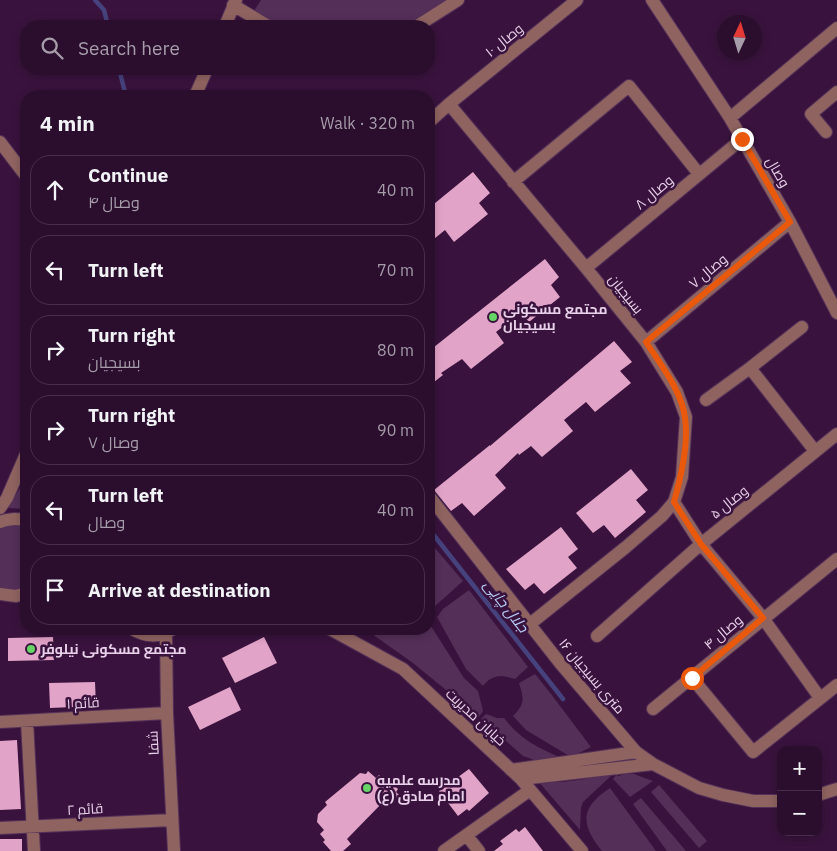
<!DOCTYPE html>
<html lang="en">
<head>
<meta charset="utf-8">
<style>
	body { margin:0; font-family:"IBM Plex Sans",Cairo,sans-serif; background:#331736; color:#f1f3f6 }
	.controls { position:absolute; right:15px; bottom:15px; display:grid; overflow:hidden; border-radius:10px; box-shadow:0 2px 8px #0003 }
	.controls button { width:45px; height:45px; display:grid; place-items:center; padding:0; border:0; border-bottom:1px solid #472e4a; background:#2b0e2e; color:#f1f3f6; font:25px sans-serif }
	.compass { position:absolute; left:717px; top:15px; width:45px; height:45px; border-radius:50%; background:#2b0e2e; box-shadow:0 2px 8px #0003; rotate:4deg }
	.stop { position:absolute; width:15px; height:15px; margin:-11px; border:4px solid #ea580c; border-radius:50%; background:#fff }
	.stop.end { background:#ea580c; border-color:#fff; box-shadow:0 1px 5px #0008 }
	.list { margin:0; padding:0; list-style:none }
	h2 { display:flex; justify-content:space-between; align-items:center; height:65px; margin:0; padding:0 20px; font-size:21px }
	h2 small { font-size:16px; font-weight:400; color:#a69caa }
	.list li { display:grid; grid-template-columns:32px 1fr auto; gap:15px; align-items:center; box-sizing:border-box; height:70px; margin:0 10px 10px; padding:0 10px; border:1px solid #472e4a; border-radius:20px }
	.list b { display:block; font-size:19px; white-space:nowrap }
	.list p { margin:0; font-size:16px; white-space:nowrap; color:#a69caa }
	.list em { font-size:16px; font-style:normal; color:#a69caa }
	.icon { flex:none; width:28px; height:28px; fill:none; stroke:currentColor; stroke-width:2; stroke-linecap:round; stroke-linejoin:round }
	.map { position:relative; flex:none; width:837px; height:851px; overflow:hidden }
	.search { position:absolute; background:#2b0e2e; box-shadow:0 2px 8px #0003; left:20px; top:20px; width:415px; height:55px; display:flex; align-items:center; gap:12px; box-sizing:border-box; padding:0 18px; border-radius:20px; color:#a69caa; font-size:19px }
	.panel { position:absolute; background:#2b0e2e; box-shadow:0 2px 8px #0003; left:20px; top:90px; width:415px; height:545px; border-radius:20px }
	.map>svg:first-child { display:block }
</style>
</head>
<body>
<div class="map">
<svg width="837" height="851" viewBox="0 0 837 851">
	<rect width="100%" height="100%" fill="#39133d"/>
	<!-- green -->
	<path fill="#542f58" d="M261,0H447L405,26H278L254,11Z
		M26,472V509L7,508L22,485Z
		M6,523L26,524V590L0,591V527Z
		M429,541L463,581L433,608L429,601Z
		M469,590L528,667L515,679C502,675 492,674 483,686L466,669L437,617L443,609Z
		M429,623L464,678L478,691L483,711L479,717L413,663L365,629H429Z
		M535,674L551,694L591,747L571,757L526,730L513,716C525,704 524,699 519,683Z
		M486,714L497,718H504C520,740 542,750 566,760L537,761L523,756L481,719Z
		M624,774H634L653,781L630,797L613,779L616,775L619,776Z
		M603,775H612L583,802L581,808L580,830L538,781C560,784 581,780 603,775Z
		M659,785L707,841L699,848L651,792Z
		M610,788L656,851H602C581,825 579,808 610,788Z
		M641,798L686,851H667L633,804Z"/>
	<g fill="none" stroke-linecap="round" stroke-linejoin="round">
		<!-- stream -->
		<path stroke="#46427e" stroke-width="4.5" d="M95,0L104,10L108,26
			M119,69L126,96
			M429,529L563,699"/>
	</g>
	<!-- building -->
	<path fill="#e2a3c8" d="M473,172L490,193L479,203L488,214L454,242L445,230L429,243V208Z
		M545,259L559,277L551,285L560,297L529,322L521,313L496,332L504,343L471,369L462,359L441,373L443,375L429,386V351Z
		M614,341L632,362L620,371L631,383L595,412L586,402L564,420L573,431L542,457L531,446L519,455L518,453L495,475L506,488L474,516L462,503L451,511L434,490L490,445V446Z
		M631,469L648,490L636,500L646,512L615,538L604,525L593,533L576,513Z
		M561,527L578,549L568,557L577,568L544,594L534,583L525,590L506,569Z
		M53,637L54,660L8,661V638Z
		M264,637L277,663L235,683L222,658Z
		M95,682L96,706L50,708L49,683Z
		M230,687L241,710L200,730L188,707Z
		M17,740L21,809L0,810V741Z
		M469,769L489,793L469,811L467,809L458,816L439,791Z
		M368,771L376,778L379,775L384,780L386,778L398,789L396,792L399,795L389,806L385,800L347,839L351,844L343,851H331L323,842L325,840L320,834L324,830L317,822L318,814L327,805L325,802L360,773L366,774Z
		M525,827L543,851H494L503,844L500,841L516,829L519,832Z
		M0,839H22V851H0Z"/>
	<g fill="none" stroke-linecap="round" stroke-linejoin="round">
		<!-- minor casing -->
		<g stroke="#553159" stroke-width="14">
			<path id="minor" d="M652,0L730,118L790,222L837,313
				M233,5L268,26
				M225,26L236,0
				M417,26L458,0
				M195,96L207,69
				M449,104L586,268L646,342L677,392L686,417L682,477L674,502L662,516L626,547L530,624
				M730,118L837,28
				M429,122L449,104L577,0
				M826,132L811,114L837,92
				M0,142L26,176
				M513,182L629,86L699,174
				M586,268L742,139
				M646,342L790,222
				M750,368L815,451
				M706,400L750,368L802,327
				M429,496L560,663L636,752L653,764L699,788L723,795L753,801H781
				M674,502L701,544L763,618L820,698
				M0,508L7,498L26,454
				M0,522C9,518 17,519 26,520
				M0,594L16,596L26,593
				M132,629C146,637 158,638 173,629
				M330,629L403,669L521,779L582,851
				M166,633L167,713L174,851
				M597,636L701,544L837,434
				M692,678L753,752L837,685
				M653,709L837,559
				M27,721L34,851
				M0,722L167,713
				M511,770L636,752
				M521,779L653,764
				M818,795L837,789
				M0,828L172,820
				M467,836L479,851
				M444,851L530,790"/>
		</g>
		<!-- minor -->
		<use href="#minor" stroke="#8f6360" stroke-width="12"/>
	</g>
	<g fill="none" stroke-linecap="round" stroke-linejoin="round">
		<!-- route -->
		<path stroke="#ea580c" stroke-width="6" d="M692,678L763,618L701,544L674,502C681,477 689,444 685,418C682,391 660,364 646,342L790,222L742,139"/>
	</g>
	<!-- markers -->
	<g fill="#66d467" stroke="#39133d" stroke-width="2">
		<circle cx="493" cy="317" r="5"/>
		<circle cx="31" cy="649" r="5"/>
		<circle cx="367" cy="788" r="5"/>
	</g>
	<g text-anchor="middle" stroke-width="5" stroke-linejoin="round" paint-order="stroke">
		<!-- street labels -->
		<g font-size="14" fill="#e9d1eb" stroke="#39133d">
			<text transform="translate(504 40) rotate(-39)" y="5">وصال ۱۰</text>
			<text transform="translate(778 172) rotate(60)" y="5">وصال</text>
			<text transform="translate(654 192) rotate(-40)" y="5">وصال ۸</text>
			<text transform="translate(708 271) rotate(-40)" y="5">وصال ۷</text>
			<text transform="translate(626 294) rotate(51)" y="5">بسیجیان</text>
			<text transform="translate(729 502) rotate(-39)" y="5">وصال ۵</text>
			<text transform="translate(723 632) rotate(-40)" y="5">وصال ۴</text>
			<text transform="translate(592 676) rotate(50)" y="5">۱۶ متری بسیجیان</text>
			<text transform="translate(83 703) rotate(-3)" y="5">قائم ۱</text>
			<text transform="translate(476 717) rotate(43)" y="5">خیابان مدیریت</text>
			<text transform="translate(153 743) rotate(-93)" y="5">شفا</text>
			<text transform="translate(85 809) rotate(-3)" y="5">قائم ۲</text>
		</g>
		<!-- poi labels -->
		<g font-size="14" font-weight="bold" fill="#e9d1eb" stroke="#39133d" text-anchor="start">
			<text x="503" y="314">مجتمع مسکونی<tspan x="503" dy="16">بسیجیان</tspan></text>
			<text x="41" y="654">مجتمع مسکونی نیلوفر</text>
			<text x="377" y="785">مدرسه علمیه<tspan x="377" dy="16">امام صادق (ع)</tspan></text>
		</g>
		<!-- water labels -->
		<g font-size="15" font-style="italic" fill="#b7cdf7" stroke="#39133d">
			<text transform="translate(506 606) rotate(52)" y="5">جلال چایی</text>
		</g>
	</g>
</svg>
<div class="controls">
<button>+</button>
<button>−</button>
</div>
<svg class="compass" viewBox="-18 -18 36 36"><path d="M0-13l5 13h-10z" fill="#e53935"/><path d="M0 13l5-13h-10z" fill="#a69caa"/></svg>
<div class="stop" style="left:692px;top:678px"></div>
<div class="stop end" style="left:742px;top:139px"></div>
<div class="search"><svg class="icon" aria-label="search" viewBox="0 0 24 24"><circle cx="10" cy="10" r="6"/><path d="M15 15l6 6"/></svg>Search here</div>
<section class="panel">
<h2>4 min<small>Walk · 320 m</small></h2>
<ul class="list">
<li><svg class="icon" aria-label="ahead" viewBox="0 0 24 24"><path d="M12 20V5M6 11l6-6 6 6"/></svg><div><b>Continue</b><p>وصال ۴</p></div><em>40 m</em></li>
<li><svg class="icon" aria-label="left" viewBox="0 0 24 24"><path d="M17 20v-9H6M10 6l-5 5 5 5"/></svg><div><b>Turn left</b></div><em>70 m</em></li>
<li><svg class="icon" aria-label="right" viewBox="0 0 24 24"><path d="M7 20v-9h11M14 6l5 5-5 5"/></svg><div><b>Turn right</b><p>بسیجیان</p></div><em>80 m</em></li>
<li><svg class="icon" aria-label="right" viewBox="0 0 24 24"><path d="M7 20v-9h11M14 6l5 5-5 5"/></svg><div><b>Turn right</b><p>وصال ۷</p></div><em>90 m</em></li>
<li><svg class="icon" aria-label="left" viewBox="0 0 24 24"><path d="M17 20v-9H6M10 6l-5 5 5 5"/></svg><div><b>Turn left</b><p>وصال</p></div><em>40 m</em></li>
<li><svg class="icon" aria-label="arrive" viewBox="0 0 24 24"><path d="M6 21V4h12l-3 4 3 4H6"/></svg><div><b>Arrive at destination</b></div></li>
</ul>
</section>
</div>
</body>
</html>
